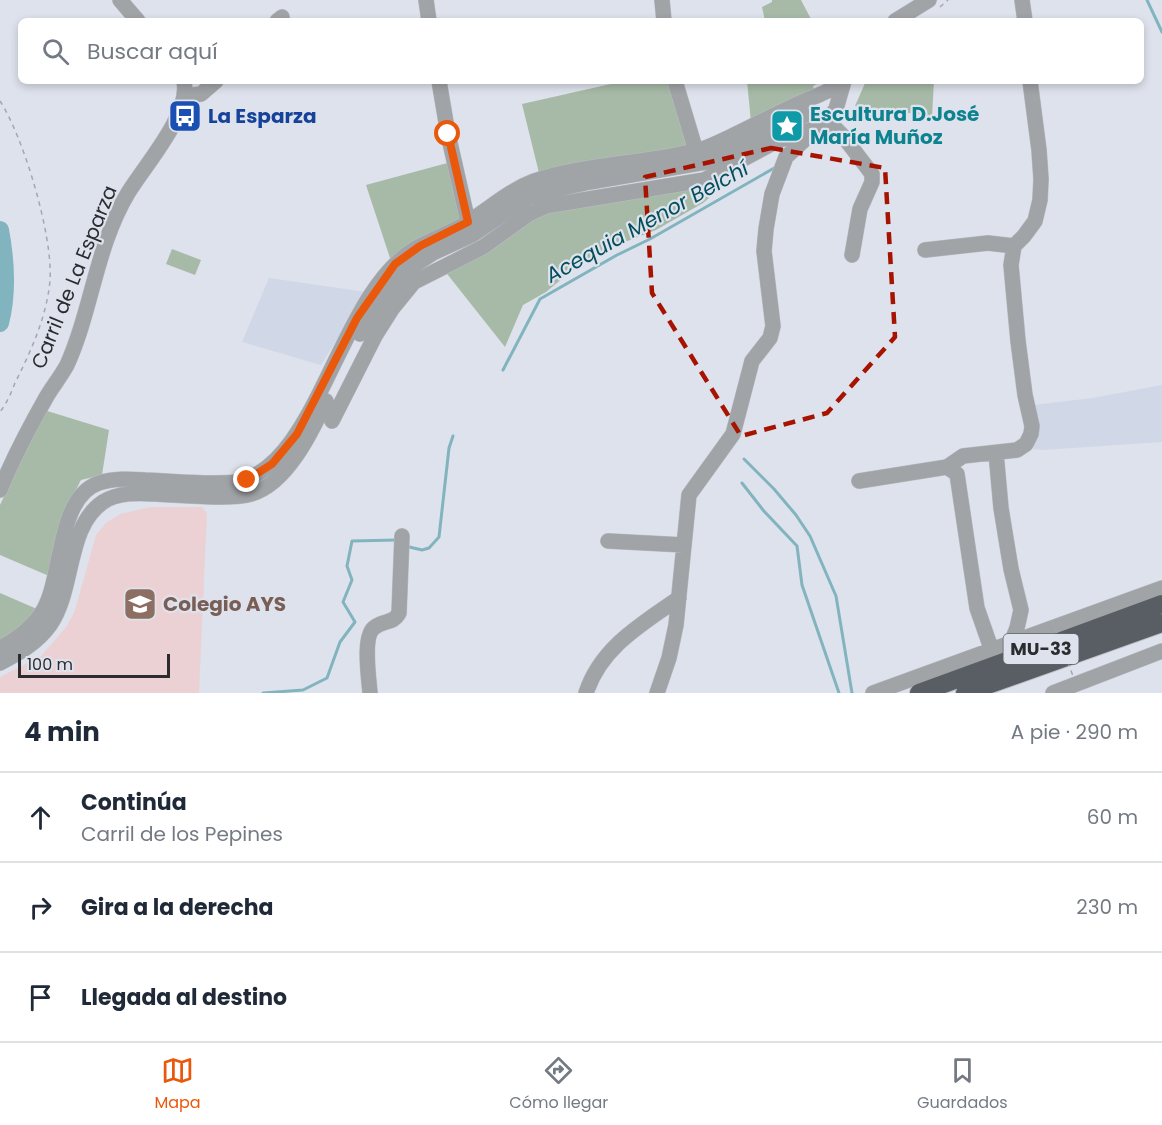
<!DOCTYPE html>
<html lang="es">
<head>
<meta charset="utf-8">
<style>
	body { margin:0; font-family:Poppins,sans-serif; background:#f2f2f3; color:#1f2937 }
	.scale { position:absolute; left:18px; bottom:15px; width:152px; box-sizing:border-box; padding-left:6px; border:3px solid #2a2c2f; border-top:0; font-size:16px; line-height:21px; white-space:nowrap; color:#2a2c2f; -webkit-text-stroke:4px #dee2ec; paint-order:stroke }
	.stop { position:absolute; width:18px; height:18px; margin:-14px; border:4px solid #ea580c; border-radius:50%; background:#fff }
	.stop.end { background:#ea580c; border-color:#fff; box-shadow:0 2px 6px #0008 }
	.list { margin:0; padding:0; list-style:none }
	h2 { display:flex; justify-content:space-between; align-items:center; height:78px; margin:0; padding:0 24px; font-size:26px }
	h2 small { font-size:20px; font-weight:400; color:#747a83 }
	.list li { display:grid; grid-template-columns:39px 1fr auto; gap:18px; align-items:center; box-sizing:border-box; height:90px; padding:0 24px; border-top:2px solid #e0e1e3 }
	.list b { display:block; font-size:22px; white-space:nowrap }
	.list p { margin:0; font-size:20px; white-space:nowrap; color:#747a83 }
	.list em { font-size:20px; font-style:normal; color:#747a83 }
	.icon { flex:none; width:33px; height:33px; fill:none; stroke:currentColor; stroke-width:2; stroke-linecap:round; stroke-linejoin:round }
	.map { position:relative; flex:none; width:1162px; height:693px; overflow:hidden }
	.search { position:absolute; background:#fff; box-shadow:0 3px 9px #0003; left:18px; right:18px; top:18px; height:66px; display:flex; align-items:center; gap:15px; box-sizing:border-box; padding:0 21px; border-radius:9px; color:#747a83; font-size:22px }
	.sheet { height:348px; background:#fff }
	nav { display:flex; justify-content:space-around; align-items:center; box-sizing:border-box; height:84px; border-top:2px solid #e0e1e3; background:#fff; font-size:16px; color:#747a83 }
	nav a { display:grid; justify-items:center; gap:3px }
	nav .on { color:#ea580c }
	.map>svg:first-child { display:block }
</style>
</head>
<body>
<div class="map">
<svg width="1162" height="693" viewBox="0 0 1162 693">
	<rect width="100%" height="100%" fill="#dee2ec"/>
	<!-- built -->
	<path fill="#d0d7e7" d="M269,278L366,292L321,365L242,342Z
		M1162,385V442L1042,450L1033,449L1038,431L1033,405L1093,398Z"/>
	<!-- education -->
	<path fill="#ecd1d4" d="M151,507H202L207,513L199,693H0V677L41,656L67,626L75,610L96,535L106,523L120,514Z"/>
	<!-- green -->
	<path fill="#a7baa7" d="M772,0H801L812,21H765L762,7L772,2Z
		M624,81H670L687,144L682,148L540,177L522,104Z
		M747,81H823L813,86L815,92L751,122Z
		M866,81H934L932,116L855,106Z
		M451,162L463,220L391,261L366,185Z
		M701,188L709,193V198L703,203L656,230L604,250L580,264L546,292L523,305L505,347L444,270L548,210Z
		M172,249L201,260L195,275L166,264Z
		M44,410L109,430L102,475L81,480L64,513L49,576L0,555V505Z
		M0,593L37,609L28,620L0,642Z"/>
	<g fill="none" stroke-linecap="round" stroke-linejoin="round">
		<!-- stream -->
		<path stroke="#82b4bf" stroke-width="3" d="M1147,0L1162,32
			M503,370L540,299L617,255L650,239L776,167
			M744,459L774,489L796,515L810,536L836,596L852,693
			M742,483L763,510L797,546L802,585L839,693
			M405,546L422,550L429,548L439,537L449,448L453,436
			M263,693L303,690L327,678L340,642L355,622L343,602L352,580L347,566L352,541L397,540"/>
		<!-- river -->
		<path stroke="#82b4bf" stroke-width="18" d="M0,230C6,262 8,292 0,323"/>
		<!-- minor casing -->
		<g stroke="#babec6" stroke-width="16">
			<path id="minor" d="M120,0L138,21
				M426,0L429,21
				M662,0L664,21
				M1022,0L1025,21
				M277,21L282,17
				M895,21L929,0
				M439,81L448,134L468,222
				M675,81L696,151
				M185,96L201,94L216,81
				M825,118L843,136L872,174V182L860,209L852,255
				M925,250L988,243L1014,246
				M360,334L368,320L404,272L433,253L472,235L527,198L544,192L590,182L706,162L805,115
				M332,421L375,336L392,309L414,282L483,247L529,214L546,206L704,180L777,141L824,125L836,109L844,81
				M996,453L1001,508L1011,569L1021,610L1017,628L1010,645
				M947,467L957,474L977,608L992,651
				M859,481L947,467L963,456L1017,450L1026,444L1031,434L1032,426L1025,395L1018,341L1011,265L1014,246L1024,236L1035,221L1040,200L1041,179L1039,150L1030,81
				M0,490C13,458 30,426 47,396C53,386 61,376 67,365C92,310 96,246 128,193C145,165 191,114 184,81
				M608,541L684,545
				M0,648C17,639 34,626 44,609C63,575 57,497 99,483C114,478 130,479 145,480C175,481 207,485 236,482C319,467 338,293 416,248C432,239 450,233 465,224C488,210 508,191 534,181C587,163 645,164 699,150C710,147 721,141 732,136C752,126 772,116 793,106C808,98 829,94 840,81
				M0,663C19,653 37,643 50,625C75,589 66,527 103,502C118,492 139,493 156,494C180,495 230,500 251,494C287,484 312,431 326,401
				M370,693C369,679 362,635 375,627C384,620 393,624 399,613L402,536
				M586,693C601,647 642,624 679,598
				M657,693L669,658L676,625L689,495L733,434L752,361L770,338L773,326L764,251L766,229L772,194L786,157L813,132
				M873,693L1162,588
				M1053,693L1162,651"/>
		</g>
		<!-- highway casing -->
		<g stroke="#babec6" stroke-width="20">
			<path id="highway" d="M919,693L1162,604
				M965,693L1162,623"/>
		</g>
		<!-- path -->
		<path stroke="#a3a7ae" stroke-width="1.5" stroke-dasharray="4.5 4.5" stroke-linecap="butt" d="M940,7L948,0
			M0,101C24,138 53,236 50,280C47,316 31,351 15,383C11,393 7,403 0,412"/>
		<!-- minor -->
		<use href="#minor" stroke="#a1a4a7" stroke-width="15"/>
		<!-- highway -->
		<use href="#highway" stroke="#585e64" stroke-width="18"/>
		<!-- path-bridge -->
		<path stroke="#a3a7ae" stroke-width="1.5" stroke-dasharray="4.5 4.5" stroke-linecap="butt" d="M1052,620L1073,676"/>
	</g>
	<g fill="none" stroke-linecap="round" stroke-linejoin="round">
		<!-- route -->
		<path stroke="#ea580c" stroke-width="8" d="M247,480L272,464L297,434L357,318L395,264L420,246L468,222L448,134"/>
	</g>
	<!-- marked area -->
	<path fill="none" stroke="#a61401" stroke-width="4.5" stroke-dasharray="12 8" stroke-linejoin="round" d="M771,148L885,168L895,337L827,413L741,436L652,293L645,177Z"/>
	<!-- icons -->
	<defs>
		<g id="bus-square" transform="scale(1.725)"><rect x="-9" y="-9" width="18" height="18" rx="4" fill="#1a4fb4" stroke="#dee2ec"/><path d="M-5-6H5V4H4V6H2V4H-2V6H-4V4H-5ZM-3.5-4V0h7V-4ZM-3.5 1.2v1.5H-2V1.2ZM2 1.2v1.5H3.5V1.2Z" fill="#fff"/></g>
		<g id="sight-square" transform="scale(1.725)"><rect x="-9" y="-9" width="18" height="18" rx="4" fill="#0f9aa8" stroke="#dee2ec"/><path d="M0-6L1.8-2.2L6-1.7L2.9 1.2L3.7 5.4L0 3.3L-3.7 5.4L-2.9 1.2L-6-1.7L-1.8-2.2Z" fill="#fff"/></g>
		<g id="school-square" transform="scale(1.725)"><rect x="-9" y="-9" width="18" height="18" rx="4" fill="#8d6e63" stroke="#dee2ec"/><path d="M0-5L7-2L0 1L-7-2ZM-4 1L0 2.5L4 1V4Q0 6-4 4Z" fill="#fff"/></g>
	</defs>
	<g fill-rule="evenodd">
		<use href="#bus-square" x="185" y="116"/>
		<use href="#sight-square" x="787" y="126"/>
		<use href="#school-square" x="140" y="604"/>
	</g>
	<g text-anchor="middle" stroke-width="4.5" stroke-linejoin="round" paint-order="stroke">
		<!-- shield labels -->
		<rect fill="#dee2ec" stroke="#606368" stroke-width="1.5" x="1003.5" y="634" width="75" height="30" rx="4.5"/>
		<g font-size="18" font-weight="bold" fill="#2a2c2f">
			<text x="1041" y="655">MU-33</text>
		</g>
		<!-- culture labels -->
		<g font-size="20" font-weight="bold" fill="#0d838f" stroke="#dee2ec" text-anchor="start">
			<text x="810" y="121">Escultura D.José<tspan x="810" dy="23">María Muñoz</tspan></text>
		</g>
		<!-- transit labels -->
		<g font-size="20" font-weight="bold" fill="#164399" stroke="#dee2ec" text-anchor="start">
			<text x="208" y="123">La Esparza</text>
		</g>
		<!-- street labels -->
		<g font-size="20" fill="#2a2c2f" stroke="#dee2ec">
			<text transform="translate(74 277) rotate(-68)" y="7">Carril de La Esparza</text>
		</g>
		<!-- education labels -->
		<g font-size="20" font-weight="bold" fill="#785e54" stroke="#dee2ec" text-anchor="start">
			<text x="163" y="611">Colegio AYS</text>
		</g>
		<!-- water labels -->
		<g font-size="21" font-style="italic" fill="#034f5b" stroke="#dee2ec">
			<text transform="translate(647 222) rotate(-29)" y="7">Acequia Menor Belchí</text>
		</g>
	</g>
</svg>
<div class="scale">100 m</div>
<div class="stop" style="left:448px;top:134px"></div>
<div class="stop end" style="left:247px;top:480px"></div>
<div class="search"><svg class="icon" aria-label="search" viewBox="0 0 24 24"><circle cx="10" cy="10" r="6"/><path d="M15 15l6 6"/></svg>Buscar aquí</div>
</div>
<section class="sheet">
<h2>4 min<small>A pie · 290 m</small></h2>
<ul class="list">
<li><svg class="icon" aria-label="ahead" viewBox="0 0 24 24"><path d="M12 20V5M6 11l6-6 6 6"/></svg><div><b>Continúa</b><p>Carril de los Pepines</p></div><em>60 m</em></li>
<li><svg class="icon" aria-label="right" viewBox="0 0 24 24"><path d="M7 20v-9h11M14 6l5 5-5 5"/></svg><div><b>Gira a la derecha</b></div><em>230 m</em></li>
<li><svg class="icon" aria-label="arrive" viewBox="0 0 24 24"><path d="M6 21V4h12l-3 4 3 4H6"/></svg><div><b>Llegada al destino</b></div></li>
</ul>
</section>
<nav>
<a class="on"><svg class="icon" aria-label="map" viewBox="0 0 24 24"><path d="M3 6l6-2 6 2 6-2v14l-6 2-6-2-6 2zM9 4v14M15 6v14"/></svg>Mapa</a>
<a><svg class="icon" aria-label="directions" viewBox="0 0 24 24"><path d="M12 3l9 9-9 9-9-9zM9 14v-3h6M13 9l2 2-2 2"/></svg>Cómo llegar</a>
<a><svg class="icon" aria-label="saved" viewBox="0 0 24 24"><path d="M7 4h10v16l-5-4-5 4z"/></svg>Guardados</a>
</nav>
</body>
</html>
